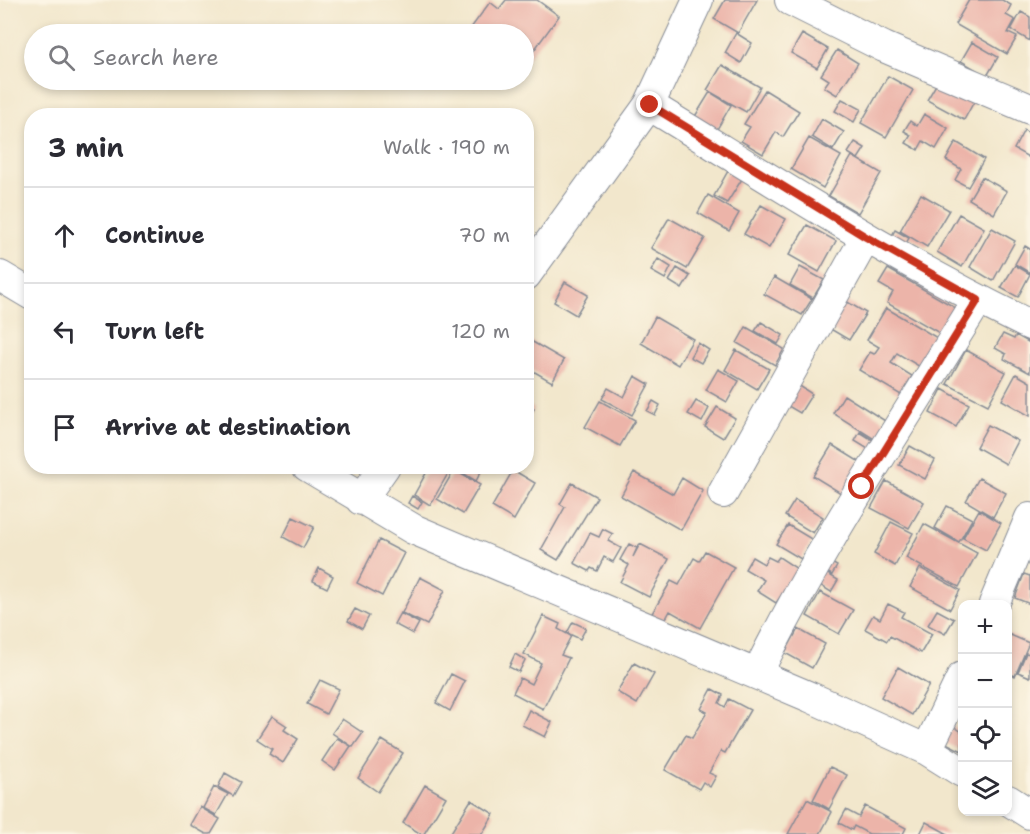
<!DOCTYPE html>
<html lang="en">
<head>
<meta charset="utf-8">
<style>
	body { margin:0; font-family:"Shantell Sans",sans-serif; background:#f2f2f3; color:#2b2b33 }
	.controls { position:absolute; right:18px; bottom:18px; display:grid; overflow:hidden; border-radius:12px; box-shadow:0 3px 9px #0003 }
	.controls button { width:54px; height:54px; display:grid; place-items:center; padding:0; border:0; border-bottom:2px solid #e1e1e2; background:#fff; color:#2b2b33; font:30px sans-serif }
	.stop { position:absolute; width:18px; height:18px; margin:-14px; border:4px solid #c8321e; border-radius:50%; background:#fff }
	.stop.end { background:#c8321e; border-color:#fff; box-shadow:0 2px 6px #0008 }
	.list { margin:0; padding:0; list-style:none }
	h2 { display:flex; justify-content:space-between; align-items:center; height:78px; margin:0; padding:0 24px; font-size:26px }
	h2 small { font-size:20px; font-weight:400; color:#7c7c81 }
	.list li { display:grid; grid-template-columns:39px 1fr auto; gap:18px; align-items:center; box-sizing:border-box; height:96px; padding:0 24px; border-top:2px solid #e1e1e2 }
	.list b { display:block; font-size:22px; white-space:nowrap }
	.list em { font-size:20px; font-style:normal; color:#7c7c81 }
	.icon { flex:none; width:33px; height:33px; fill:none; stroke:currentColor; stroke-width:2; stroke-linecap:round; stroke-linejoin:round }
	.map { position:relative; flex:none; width:1030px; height:834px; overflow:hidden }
	.search { position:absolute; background:#fff; box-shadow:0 3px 9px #0003; left:24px; top:24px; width:510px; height:66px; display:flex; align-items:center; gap:15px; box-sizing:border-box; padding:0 21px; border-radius:33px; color:#7c7c81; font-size:22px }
	.panel { position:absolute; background:#fff; box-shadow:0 3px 9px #0003; left:24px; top:108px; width:510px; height:366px; border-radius:24px }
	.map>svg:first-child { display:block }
</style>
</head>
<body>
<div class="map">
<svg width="1030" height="834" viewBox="0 0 1030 834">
	<rect width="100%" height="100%" fill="#fcf5e5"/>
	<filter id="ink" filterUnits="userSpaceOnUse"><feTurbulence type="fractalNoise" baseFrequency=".0167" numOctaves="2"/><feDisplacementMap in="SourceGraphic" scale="12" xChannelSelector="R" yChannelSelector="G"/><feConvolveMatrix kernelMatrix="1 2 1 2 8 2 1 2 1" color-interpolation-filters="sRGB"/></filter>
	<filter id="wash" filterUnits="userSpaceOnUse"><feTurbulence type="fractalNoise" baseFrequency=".008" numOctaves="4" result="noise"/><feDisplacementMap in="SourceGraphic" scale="24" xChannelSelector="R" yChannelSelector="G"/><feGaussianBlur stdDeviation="1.35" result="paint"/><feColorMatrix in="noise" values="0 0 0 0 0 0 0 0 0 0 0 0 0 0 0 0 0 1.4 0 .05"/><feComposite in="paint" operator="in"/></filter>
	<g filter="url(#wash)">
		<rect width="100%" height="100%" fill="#f2e7cc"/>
		<g id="blocks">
			<!-- building -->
			<path fill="#ecb4a9" d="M506,0H537L559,16L524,64V34H471L468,32L490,2L499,9Z
				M725,0H757L738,33L714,19Z
				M969,0H1002L1011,5L1006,15L1015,20L1008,33L1017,37L1007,54L955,24Z
				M1021,12L1030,17V41L1011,30Z
				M736,33L752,43L741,63L725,53Z
				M802,34L828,49L817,68L791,53Z
				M972,42L998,57L987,76L961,61Z
				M837,50L858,63L837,95L824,87L829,80L821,75Z
				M722,65L760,87L746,112L707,90Z
				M888,76L913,90L886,137L861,123Z
				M941,76L977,96L964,120L927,100Z
				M765,90L799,111L783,137L776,132L763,154L741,141L750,127L744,124Z
				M710,92L731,105L716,131L694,118Z
				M842,99L861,109L854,122L835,111Z
				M924,114L948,128L936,149L923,141L918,150L906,143L911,135L904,131L910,121L917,126Z
				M822,119L844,132L833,150L812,137Z
				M1024,130L1030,134V158L1014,149Z
				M809,138L841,156L823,188L791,169Z
				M855,142L865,148L858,159L848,153Z
				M956,142L984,159L968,187L955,180L961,169L946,160Z
				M852,156L881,173L858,213L829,196Z
				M728,171L742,179L727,203L714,196Z
				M982,177L1007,191L994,214L969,199Z
				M921,194L949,210L927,247L900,231Z
				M708,195L739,213L729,231L698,213Z
				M761,205L786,219L769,248L744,234Z
				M959,214L984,228L962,267L937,252Z
				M669,218L705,238L687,269L651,248Z
				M807,225L836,241L819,272L789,255Z
				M992,228L1015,241L993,281L970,267Z
				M895,230L909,238L904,247L890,239Z
				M1025,246L1030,249V273L1015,264Z
				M658,259L671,267L665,279L651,271Z
				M1015,265L1030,274L1018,297L1001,288Z
				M800,267L824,280L813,298L790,285Z
				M677,268L690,276L682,289L669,281Z
				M888,269L956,308L941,334L887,303L893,292L879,284Z
				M774,277L812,299L802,315L764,294Z
				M565,282L588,295L576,315L554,302Z
				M839,297L866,313L849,340L822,324Z
				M886,308L939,339L922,368L897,353L891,363L912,376L901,395L859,370L870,352L874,354L879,347L867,340Z
				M655,317L693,339L678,365L641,343Z
				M761,322L783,335L778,344L755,331Z
				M746,327L784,349L775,365L737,343Z
				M1003,334L1014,339L1016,335L1030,343V373L1004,359L1006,354L995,348Z
				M531,341L564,360L552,382L526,367V349Z
				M698,343L709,350L701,363L690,357Z
				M736,350L769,369L757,389L725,370Z
				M966,350L1006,372L988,405L947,384Z
				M718,369L739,381L727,402L706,390Z
				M1016,374L1030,382V416L1002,400Z
				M635,376L649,384L632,415L602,399L608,388L624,397Z
				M795,383L812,394L800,413L783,403Z
				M942,389L969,404L956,427L930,413Z
				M844,395L890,424L879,442L833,413Z
				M600,401L635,420L620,446L585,427Z
				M653,401L660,405L655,415L647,411Z
				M696,401L709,408L702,422L688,414Z
				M526,404L534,409L526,422Z
				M717,407L735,418L723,438L705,427Z
				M988,425L1018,441L1006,464L976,447Z
				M860,432L879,444L873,452L855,441Z
				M832,445L863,464L844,495L813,476Z
				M910,446L935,460L925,479L899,465Z
				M430,466H444L450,470L430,505L414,495Z
				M451,466H484L476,481Z
				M454,470L480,485L463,514L437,499Z
				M513,470L535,483L514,520L492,507Z
				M634,472L673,494L682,478L703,491L681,530L621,496Z
				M979,478L1006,493L993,517L966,501Z
				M886,481L924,502L909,528L871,508Z
				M572,483L597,497L558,560L541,550L565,507L560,504Z
				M412,496L422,502L418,509L408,503Z
				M795,500L823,517L813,533L785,516Z
				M947,506L972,519L959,542L935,528Z
				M979,510L1001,523L986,550L963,538Z
				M293,517L314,527L303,548L283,537Z
				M891,522L913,533L895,566L874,554Z
				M924,524L977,553L959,587L906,558Z
				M788,525L813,540L801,559L776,544Z
				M603,529L613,534L608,541L621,548L613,562L604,557L597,571L591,568L589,571L574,563L590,533L599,537Z
				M379,540L404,553L382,596L357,583Z
				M629,544L637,548L633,557L640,544L669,559L649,597L620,582L629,565L620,560Z
				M705,551L734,567L700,628L670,611L664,622L651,615L671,581L679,585L694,558L699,561Z
				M752,557L764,564L768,557L776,561L779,557L802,572L789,584L776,603L757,591L764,580L745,569Z
				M828,561L837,566L832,575L823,570Z
				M319,568L333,576L327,588L313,581Z
				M920,568L960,590L950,609L910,587Z
				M821,570L838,580L831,592L815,582Z
				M1024,574L1030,576V604L1015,598Z
				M420,577L445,590L427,625L402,613Z
				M820,592L853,610L839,634L807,616Z
				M888,604L904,612L901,617L932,634L921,653L890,636L887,641L865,629L873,615L880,619Z
				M355,609L369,616L362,629L348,621Z
				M937,610L954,619L945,634L928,625Z
				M400,613L419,623L413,634L394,624Z
				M543,616L560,624L558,629L571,636L561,655L569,658L543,709L513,693L520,678L531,684L541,663L524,654Z
				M573,622L586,628L580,639L567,633Z
				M798,629L825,644L812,668L785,653Z
				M1008,634L1029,643L1015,676L1008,673Z
				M1026,653L1030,654V677L1018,672Z
				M515,654L525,660L519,672L509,667Z
				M634,663L654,674L637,704L617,692Z
				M898,667L929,685L912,715L881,697Z
				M451,674L465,681L450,711L436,703Z
				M320,680L339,689L326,714L307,704Z
				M712,689L723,695L719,703L725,707L729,699L750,710L725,753L721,751L709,773L716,776L710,787L703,782L699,789L665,770L686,735L692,738L707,712L701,709Z
				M529,710L552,722L545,737L522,725Z
				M272,716L287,726L284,730L298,739L283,763L269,754L272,749L257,739Z
				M342,719L363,733L353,747L332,733Z
				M953,726L962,732V751L944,742Z
				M337,738L351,746L335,770L322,761Z
				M382,740L403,753L378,792L358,778Z
				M830,767L847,775L829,809L813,800Z
				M225,773L241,782L233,796L218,787Z
				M425,785L446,797L424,834H421L403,823Z
				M214,787L228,794L216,815L203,808Z
				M807,799L832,812L820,834H788Z
				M471,800L494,814L482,834H450Z
				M865,806L906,828L903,834H869L854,826L852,830L839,823L846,810L859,817Z
				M200,807L220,819L211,834H206L190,825Z
				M926,822L948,834H920Z"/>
		</g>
	</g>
	<g filter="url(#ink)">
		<use href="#blocks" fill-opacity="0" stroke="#868b95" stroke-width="1.5"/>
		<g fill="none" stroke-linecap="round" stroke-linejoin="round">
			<!-- minor casing -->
			<g stroke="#868b95" stroke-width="32">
				<path id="minor" d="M790,0L884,47L1030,109
					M649,105C774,181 898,262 1030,325
					M526,275L649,105L698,0
					M0,276L32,295
					M307,466L413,529L810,697L927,750L962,772
					M723,493L866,237
					M361,500L385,466
					M994,604L1030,518
					M757,674C821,544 902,423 978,300
					M927,750L962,677
					M1008,800L1030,814"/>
			</g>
			<!-- minor -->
			<use href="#minor" stroke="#fff" stroke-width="30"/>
		</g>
	</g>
	<g fill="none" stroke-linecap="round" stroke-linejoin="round" filter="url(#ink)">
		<!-- route -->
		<path stroke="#c8321e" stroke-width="8" d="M650,105L866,237L978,300L862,487"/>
	</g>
</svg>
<div class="controls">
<button>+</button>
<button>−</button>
<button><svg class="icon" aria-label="locate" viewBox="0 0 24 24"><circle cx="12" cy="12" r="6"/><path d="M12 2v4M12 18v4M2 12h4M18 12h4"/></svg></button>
<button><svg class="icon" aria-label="layers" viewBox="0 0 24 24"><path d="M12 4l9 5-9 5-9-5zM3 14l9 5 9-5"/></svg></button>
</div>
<div class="stop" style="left:862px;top:487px"></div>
<div class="stop end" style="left:650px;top:105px"></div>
<div class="search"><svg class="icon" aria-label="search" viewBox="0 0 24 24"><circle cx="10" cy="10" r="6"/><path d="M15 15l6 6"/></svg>Search here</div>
<section class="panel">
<h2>3 min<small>Walk · 190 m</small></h2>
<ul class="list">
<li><svg class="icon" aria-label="ahead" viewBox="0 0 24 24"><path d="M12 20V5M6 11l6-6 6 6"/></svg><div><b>Continue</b></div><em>70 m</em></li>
<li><svg class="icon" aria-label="left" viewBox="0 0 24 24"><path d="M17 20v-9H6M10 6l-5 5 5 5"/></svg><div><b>Turn left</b></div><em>120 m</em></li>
<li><svg class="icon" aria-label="arrive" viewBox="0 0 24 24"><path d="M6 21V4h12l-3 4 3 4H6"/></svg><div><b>Arrive at destination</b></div></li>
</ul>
</section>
</div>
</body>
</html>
